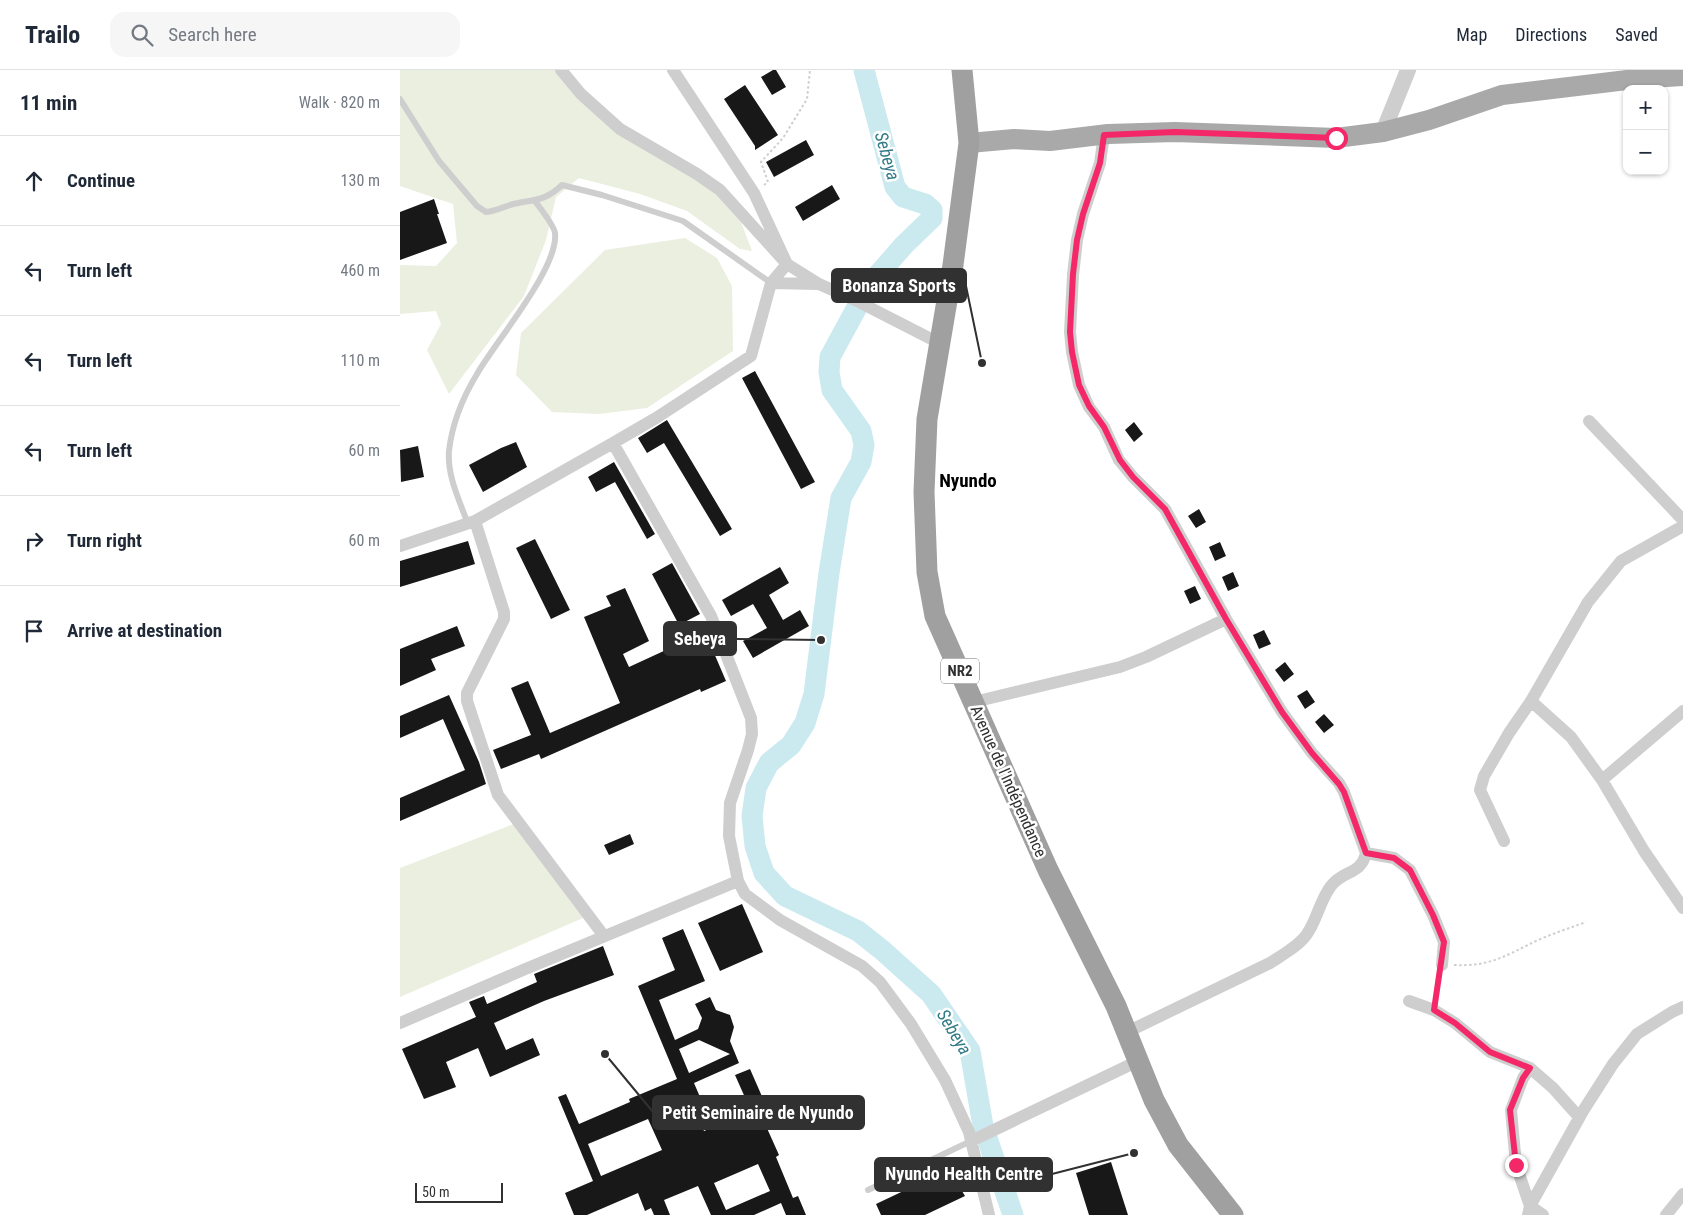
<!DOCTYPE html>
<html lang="en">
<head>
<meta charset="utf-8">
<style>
	body { margin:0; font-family:"Roboto Condensed",sans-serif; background:#f6f6f7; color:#1f2937 }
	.controls { position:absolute; right:15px; top:15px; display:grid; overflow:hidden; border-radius:10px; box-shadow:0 1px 4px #0004 }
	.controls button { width:45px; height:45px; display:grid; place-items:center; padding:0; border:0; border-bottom:1px solid #e0e1e3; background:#fff; color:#1f2937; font:25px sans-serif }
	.scale { position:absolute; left:15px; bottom:12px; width:88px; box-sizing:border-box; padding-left:5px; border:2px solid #313131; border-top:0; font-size:14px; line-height:18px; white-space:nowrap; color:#313131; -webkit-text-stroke:4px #fff; paint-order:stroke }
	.stop { position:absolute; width:15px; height:15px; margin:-11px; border:4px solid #f42769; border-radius:50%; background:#fff }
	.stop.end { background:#f42769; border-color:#fff; box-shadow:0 1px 5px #0008 }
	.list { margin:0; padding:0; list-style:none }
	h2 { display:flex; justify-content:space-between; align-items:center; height:65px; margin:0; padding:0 20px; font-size:21px }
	h2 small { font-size:16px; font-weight:400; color:#747a83 }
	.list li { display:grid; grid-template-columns:32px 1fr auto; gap:15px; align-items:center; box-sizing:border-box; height:90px; padding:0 20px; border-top:1px solid #e0e1e3 }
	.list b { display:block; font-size:19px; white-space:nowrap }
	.list em { font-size:16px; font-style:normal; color:#747a83 }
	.icon { flex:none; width:28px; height:28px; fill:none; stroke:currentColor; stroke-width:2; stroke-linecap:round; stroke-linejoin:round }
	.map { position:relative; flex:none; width:1283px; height:1145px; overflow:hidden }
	header { display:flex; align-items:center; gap:30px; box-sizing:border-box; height:70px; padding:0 25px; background:#fff; border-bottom:1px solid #e0e1e3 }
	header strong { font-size:24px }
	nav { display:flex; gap:28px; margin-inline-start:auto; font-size:18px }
	.search { width:350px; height:45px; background:#f6f6f7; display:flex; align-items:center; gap:12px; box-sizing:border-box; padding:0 18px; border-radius:15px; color:#747a83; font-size:19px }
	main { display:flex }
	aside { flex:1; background:#fff }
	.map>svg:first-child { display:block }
</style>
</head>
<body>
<header>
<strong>Trailo</strong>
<div class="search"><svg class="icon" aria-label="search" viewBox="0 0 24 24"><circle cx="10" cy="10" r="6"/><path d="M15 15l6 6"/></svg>Search here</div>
<nav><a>Map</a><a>Directions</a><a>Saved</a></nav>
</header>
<main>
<aside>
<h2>11 min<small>Walk · 820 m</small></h2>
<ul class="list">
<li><svg class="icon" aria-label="ahead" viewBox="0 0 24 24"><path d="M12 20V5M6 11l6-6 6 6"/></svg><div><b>Continue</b></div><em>130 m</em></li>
<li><svg class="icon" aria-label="left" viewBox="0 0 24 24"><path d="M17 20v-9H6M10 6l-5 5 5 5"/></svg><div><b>Turn left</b></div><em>460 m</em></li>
<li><svg class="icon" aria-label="left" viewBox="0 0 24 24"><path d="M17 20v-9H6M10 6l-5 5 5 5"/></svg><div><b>Turn left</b></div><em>110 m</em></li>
<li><svg class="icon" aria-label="left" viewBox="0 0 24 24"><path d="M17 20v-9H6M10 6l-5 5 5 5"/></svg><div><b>Turn left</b></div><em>60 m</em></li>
<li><svg class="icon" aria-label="right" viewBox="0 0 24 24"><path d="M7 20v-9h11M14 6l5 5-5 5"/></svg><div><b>Turn right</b></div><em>60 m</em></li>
<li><svg class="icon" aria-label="arrive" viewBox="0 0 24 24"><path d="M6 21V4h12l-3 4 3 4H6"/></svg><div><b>Arrive at destination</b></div></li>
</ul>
</aside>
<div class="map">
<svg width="1283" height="1145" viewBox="0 0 1283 1145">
	<rect width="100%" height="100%" fill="#fff"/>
	<!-- green -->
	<path fill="#ebefdf" d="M0,0H156L177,26L313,120L341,152L352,181L340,179L287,141L240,124L179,108L156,127L146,170L124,226L49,324L27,280L41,254L36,241L0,244V195L36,196L57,173L53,134L0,116Z
		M285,168L317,188L332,216L333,281L247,338L199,344L152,342L116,305L121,263L205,180Z
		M114,754L183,848L0,927V798Z"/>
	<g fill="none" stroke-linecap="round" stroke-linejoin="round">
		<!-- river -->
		<path stroke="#caeaf0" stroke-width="21" d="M464,0L495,117L503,127L525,134L532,140V148L504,175L469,215L430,287L429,302L432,320L461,361L464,375L461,392L441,428L429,503L414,624L405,653L391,675L369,693L356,718L352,746L355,776L364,803L385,826L458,861L482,880L531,924L570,981L583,1056L613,1145"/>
	</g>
	<!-- building -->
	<path fill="#181818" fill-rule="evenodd" d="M373,0H376L386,17L372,25L361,7Z
		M345,15L378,65L355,80V76L324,29Z
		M406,70L414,85L374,107L366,92Z
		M432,115L440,129L403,151L395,137Z
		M34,129L39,144H37L47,173L0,190V142Z
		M355,301L415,412L401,419L342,308Z
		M267,350L332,459L320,466L264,373L247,383L238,368Z
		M734,352L743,364L734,372L725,360Z
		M116,372L127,397L83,422L69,395L101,378Z
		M18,376L24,407L1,412L0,380Z
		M214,392L255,464L247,469L215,412L196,422L188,407Z
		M799,439L806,452L796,458L788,446Z
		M135,469L170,540L151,549L116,478Z
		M68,471L75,494L0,517V491Z
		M820,472L826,486L815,491L809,477Z
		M272,493L300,544L279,555L252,504Z
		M380,497L389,513L369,525L383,550L400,540L409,556L353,588L343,571L367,558L353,534L331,546L322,530Z
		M833,502L839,516L828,521L822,507Z
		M795,516L801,529L790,534L784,521Z
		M225,518L249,571L223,584L229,597L305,562L326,611L301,622L300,619L141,689L139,684L101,699L93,680L131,665L111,618L128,611L150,663L220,633L184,547L211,536L206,526Z
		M57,556L65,576L31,589L36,600L0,616V579Z
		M864,560L871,574L859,579L853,565Z
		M885,592L894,604L884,612L875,600Z
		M907,620L915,632L905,639L897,626Z
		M49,625L79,692L86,714L0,751V728L65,700L43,649L0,668V646Z
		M924,644L934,655L924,663L915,652Z
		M230,764L234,774L209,785L204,775Z
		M342,834L363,882L320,901L298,853Z
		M283,859L305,911L259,930L275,970L298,959L302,948L295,934L310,927L316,940L330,945L334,957L330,971L339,993L294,1013L300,1027L292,1031L304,1061L351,1041L335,1005L350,999L368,1040L401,1025L406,1035L373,1051L374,1053L366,1056L379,1085L376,1087L393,1128L398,1126L406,1145H386L381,1133L354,1145H311L298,1116L264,1130L270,1145H254L251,1138L245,1141L238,1123L187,1145H174L165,1123L193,1111L158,1027L166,1024L179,1054L230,1032L229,1029L277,1009L238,916L275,900L262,868ZM299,970L330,984L289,1003L279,979ZM248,1049L262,1080L201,1106L188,1074ZM358,1094L370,1121L326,1140L314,1113Z
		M203,876L214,905L144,931L94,953L106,980L133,968L140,985L90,1007L78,978L46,992L56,1017L24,1029L2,979L76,947L69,932L84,926L87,934L137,912L134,904Z
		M564,1091L570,1102L573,1115L562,1121L565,1126L525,1145H481L476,1134L535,1106L528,1097L536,1093L543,1102Z
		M711,1092L728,1145H689L676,1103Z"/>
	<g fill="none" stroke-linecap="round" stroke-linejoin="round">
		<!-- path -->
		<path stroke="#cecece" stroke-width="2" stroke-dasharray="2.5 2.5" stroke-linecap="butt" d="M364,115L368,112L361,92L383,68L407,29L410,0
			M1054,895C1090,897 1107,885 1138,870C1154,863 1170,858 1186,852
			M1036,928L1040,905"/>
		<!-- service -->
		<path stroke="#cecece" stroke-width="6" d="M0,29L39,91L77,136L86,142C95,141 101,138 110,135C132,129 143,133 162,115L202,125L283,151L371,213
			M68,454C60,432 47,406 49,381C52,354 63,327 77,304C95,272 159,198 155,163C154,155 140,138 135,131
			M468,1120L571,1071"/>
		<!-- minor -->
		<path stroke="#cecece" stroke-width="12" d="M161,0L181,24L220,59L297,104L320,120L387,194L419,214L455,230L539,273
			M273,0L354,123L387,194L371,213
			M704,65L700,93L683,144L677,170L673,205L670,262L672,282L679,315L689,337L704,357L719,390L733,407L765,439L826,549L882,642L912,683L939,713L944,722L966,783C961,805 943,800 931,816C920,830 917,850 907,864C899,876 882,885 870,893L727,962
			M1189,351L1283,450
			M213,373L256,348L351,286L371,213L419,214
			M75,451L104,542V549L67,623V631L98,725L204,866
			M0,476L75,451L213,373L311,546L351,648L352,664L348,680L330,733L329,766L338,811L123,900L0,953
			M1131,631L1171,667L1202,710L1244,781L1283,838
			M574,632L720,597L746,587L826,549
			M1202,710L1283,641
			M1104,771L1080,720L1084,706L1109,663L1131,631L1188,532L1221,491L1283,456
			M966,783L994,788L1010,800L1033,845L1044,872L1042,895
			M338,811L345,824L380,850L462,896L480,912L511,954L545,1010L569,1062L589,1145
			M1009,931L1034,940L1055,953L1090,982L1130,998L1123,1008L1111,1040L1116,1095L1130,1136L1128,1145
			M1130,998L1153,1018L1179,1047
			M571,1071L738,991
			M1143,1145L1130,1136L1183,1041L1213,994L1237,964L1272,942L1283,937
			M1266,1145L1283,1124"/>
		<!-- tertiary -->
		<path stroke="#cecece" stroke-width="16" d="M983,62L1008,0"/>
		<!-- primary -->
		<path stroke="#a9a9a9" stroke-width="20" d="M569,73L614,69L650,71L708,64L775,62L936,68L983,62L1029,50L1102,25L1235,9L1283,6"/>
		<!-- trunk -->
		<path stroke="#a0a0a0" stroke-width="21" d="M562,0L569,73L553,195L527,349L524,422L527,502L535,546L648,800L716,936L754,1030L778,1075L833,1145"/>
	</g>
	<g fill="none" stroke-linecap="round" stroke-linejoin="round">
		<!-- route -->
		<path stroke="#f42769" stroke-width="6" d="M936,68L775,62L704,65L700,93L683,144L677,170L673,204L670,262L672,282L679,315L689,336L704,357L720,390L733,407L765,439L826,549L882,642L912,683L939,714L944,722L966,783L994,788L1010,800L1033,845L1044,872L1034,940L1055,953L1090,982L1130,998L1123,1008L1110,1040L1116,1095"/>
	</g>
	<g text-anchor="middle" stroke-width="5" stroke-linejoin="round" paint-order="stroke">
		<!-- shield labels -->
		<rect fill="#fff" stroke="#6f6f6f" stroke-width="1" x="541" y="588.5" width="38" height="25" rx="4"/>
		<g font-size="15" font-weight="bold" fill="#313131">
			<text x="560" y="606">NR2</text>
		</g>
		<!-- street labels -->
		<g font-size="16" fill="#313131" stroke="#fff">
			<text transform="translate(609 711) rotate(66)" y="6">Avenue de l'Indépendance</text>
		</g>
		<!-- water labels -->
		<g font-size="18" font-style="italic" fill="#317b87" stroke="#fff">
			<text transform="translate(487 86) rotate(74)" y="6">Sebeya</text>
			<text transform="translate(554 962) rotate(59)" y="6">Sebeya</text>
		</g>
		<!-- quarter labels -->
		<g font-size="19" font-weight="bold" fill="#000" stroke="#fff">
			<text x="568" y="417">Nyundo</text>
		</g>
	</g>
	<!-- callouts -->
	<path fill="none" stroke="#313131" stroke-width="2" d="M582 293L566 216M421 570L336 569M205 984L253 1042M734 1083L652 1104"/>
	<g fill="#313131" stroke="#fff" stroke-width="2">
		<circle cx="582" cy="293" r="5"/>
		<circle cx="421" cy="570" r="5"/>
		<circle cx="205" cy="984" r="5"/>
		<circle cx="734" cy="1083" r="5"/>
	</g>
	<g fill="#313131" stroke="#313131" stroke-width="2">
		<rect x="432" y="199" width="134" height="33" rx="5"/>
		<rect x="264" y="552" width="72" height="33" rx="5"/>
		<rect x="253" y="1026" width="211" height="33" rx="5"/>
		<rect x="475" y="1088" width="177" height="33" rx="5"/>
	</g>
	<g font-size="18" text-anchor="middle" font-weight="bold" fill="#fff">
		<text x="499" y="222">Bonanza Sports</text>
		<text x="300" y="575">Sebeya</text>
		<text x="358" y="1049">Petit Seminaire de Nyundo</text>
		<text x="564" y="1110">Nyundo Health Centre</text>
	</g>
</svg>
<div class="controls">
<button>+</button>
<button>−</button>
</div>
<div class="scale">50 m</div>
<div class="stop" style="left:936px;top:68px"></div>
<div class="stop end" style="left:1116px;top:1095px"></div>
</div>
</main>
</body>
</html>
